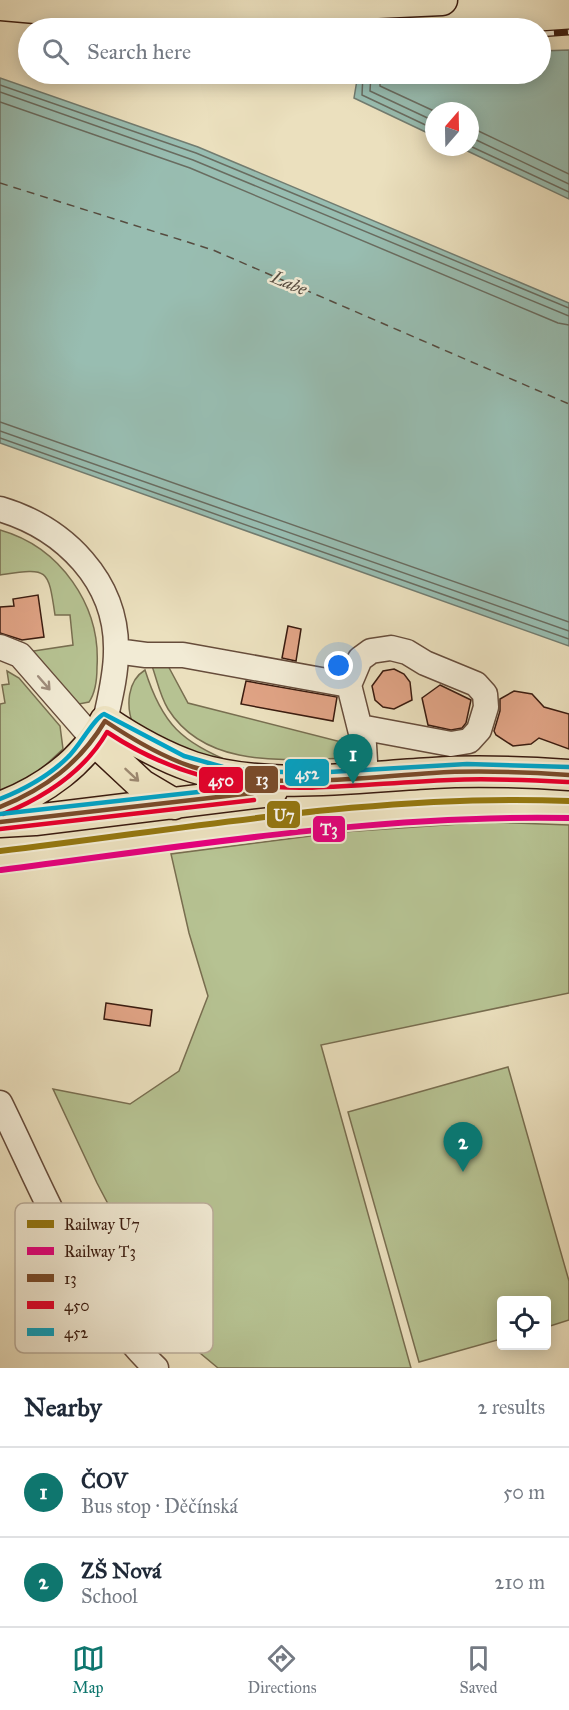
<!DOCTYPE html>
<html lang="en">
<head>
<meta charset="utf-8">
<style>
	body { margin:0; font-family:"IM FELL Great Primer",serif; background:#f6f6f7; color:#1f2937 }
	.controls { position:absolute; right:18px; bottom:18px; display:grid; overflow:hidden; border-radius:6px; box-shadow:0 3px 15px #0003 }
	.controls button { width:54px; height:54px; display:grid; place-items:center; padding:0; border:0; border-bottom:2px solid #e0e1e3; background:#fff; color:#1f2937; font:30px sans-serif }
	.compass { position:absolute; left:425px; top:102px; width:54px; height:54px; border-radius:50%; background:#fff; box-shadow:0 3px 15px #0003; rotate:20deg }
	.you { position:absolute; left:339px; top:666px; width:21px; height:21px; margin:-15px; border:4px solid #fff; border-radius:50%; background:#1a73e8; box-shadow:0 0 0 9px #1a73e833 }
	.badge { display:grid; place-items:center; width:39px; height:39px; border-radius:50%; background:#0f766e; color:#fff; font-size:20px; font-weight:700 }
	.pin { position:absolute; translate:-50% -50px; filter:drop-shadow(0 2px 3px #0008) }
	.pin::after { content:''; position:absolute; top:32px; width:21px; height:18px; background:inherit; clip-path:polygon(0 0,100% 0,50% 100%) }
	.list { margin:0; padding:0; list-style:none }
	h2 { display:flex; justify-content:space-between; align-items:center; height:78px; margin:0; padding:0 24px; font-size:26px }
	h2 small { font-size:20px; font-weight:400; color:#747a83 }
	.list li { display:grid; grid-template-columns:39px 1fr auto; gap:18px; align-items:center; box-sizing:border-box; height:90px; padding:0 24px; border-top:2px solid #e0e1e3 }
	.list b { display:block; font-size:22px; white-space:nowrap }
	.list p { margin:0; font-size:20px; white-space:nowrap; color:#747a83 }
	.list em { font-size:20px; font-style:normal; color:#747a83 }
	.icon { flex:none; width:33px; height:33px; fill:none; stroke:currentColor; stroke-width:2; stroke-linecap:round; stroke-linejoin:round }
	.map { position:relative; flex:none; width:569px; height:1368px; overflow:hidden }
	.search { position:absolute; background:#fff; box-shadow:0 3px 15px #0003; left:18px; right:18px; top:18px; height:66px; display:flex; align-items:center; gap:15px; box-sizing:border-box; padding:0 21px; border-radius:33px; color:#747a83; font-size:22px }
	.sheet { height:258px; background:#fff }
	nav { display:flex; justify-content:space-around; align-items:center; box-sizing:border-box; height:84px; border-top:2px solid #e0e1e3; background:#fff; font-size:16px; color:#747a83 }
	nav a { display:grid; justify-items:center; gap:3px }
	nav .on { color:#0f766e }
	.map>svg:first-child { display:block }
</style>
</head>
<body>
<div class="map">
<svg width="569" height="1368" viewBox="0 0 569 1368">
	<rect width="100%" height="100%" fill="#ebe0be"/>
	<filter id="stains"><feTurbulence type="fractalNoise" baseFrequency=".00333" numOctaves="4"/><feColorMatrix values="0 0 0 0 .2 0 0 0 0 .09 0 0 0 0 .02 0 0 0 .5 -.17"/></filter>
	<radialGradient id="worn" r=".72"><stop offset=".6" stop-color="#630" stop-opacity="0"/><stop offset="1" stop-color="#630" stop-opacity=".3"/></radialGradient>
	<!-- green -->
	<path fill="#b6c292" stroke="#786e50" stroke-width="1.5" d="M0,530C60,547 101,605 97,667C97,679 96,692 89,702L79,704L27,652L73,645L70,615H55C48,567 48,568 0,575Z
		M166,662L188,703L357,746L352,758C290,759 207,771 168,709C160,696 157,680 152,666Z
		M145,670C162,724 182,743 234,763L221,767L133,725C126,706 127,681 145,670Z
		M7,671L19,678L60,726L63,749L38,772L0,792V704L5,703L2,685L9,684Z
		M488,822L569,825V993L321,1045L411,1368H218L176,1333L97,1183L53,1089L130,1104L179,1071L208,996L189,933L171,854L342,832Z
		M508,1067L569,1281V1320L547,1327L546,1300H502L501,1339L419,1362L348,1112Z"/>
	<!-- water -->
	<path fill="#98bdb1" stroke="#727c70" stroke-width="1.5" d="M569,50V199L459,147H470V111H434V136L354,98L358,74H540L541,51Z
		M0,78L198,147L569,303V646L0,443Z"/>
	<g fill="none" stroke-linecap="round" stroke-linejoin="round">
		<!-- shore -->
		<path stroke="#696c60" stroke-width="1.5" d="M363,74L362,95L434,129
			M371,74L370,91L434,121
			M380,74V86L434,111
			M0,85L196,153L569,308
			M0,92L193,160L569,316
			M0,102L190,168L558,323L569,325
			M470,127L569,174
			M470,137L569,184
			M470,146L569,192
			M0,422L569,622
			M0,431L569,631
			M0,438L569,639"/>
		<!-- ferry -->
		<path stroke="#564c40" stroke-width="1.5" stroke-dasharray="8 6" stroke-linecap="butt" d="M0,183L213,250L569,404"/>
	</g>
	<!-- building -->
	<path fill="#e1a486" stroke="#3a1b0f" stroke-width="1.5" d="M38,595L44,637L22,640L0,633V607L14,606L13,599Z
		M288,626L301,629L296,661L282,658Z
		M394,669L404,674L410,682L412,700L394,709L383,707L375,700L372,686L383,671Z
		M246,681L337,697L333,721L241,704Z
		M440,685L471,700L466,723L462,728L451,730L428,725L422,698Z
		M514,691L532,694L544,707L569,714V749L539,738L531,744L513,746L496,735L494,731L500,711V699Z
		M106,1003L152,1010L150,1026L104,1019Z"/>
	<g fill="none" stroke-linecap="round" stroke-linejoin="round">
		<!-- minor casing -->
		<g stroke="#664c3b" stroke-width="27">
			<path id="minor" d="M0,509C64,528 118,581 116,652C116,675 110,698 105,721
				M0,647L20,655L95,741
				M116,651L146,655H183L349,685
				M360,727L451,744L469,741L479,730L486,707L485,694L476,684L425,663L407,652L391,648L371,651L360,659L349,685L364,745L366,778
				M0,1103C42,1188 86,1303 156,1368"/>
		</g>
		<!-- major casing -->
		<g stroke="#3a1b0f" stroke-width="33">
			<path id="major" d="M0,5L116,15L442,0
				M95,741L142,785L174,804
				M0,807C43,791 84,762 105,721C133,740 161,756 193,767C267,791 357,777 433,773C478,770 524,772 569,775
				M0,822L35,820L272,791"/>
		</g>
		<!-- minor -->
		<use href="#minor" stroke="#f2ebd5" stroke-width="24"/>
		<!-- major -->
		<use href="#major" stroke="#ebe0be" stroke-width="30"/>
		<!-- rail casing -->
		<g stroke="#3a1b0f" stroke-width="7">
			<path id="rail" d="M540,34L569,32"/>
		</g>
		<!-- rail -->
		<use href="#rail" stroke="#f2ebd5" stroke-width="4.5" stroke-dasharray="14" stroke-linecap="butt"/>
		<!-- bus-1 casing -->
		<g stroke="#f2ebd5" stroke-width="9">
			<path id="bus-1" d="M0,807C45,789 80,763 105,721C132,739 162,757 193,767C271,791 354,778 433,773C478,770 524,772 569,775
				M0,822L253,793"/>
		</g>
		<!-- bus-2 casing -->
		<g stroke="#f2ebd5" stroke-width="9">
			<path id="bus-2" d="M3,814C45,797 84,772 107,732C225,810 319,785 450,780C490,778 529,780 569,782
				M0,829L254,800"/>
		</g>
		<!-- bus-3 casing -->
		<g stroke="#f2ebd5" stroke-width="9">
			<path id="bus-3" d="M0,799C25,789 49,776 68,757C79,747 94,718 104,714L184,756L223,767L252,771L312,773L467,764L569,767
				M0,814L252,786"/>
		</g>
		<!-- bus-1 -->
		<use href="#bus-1" stroke="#7a4b2a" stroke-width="4.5"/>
		<!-- bus-2 -->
		<use href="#bus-2" stroke="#e4002b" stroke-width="4.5"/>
		<!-- bus-3 -->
		<use href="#bus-3" stroke="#03a2c4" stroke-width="4.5"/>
		<!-- rail-1 casing -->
		<g stroke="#f2ebd5" stroke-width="10">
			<path id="rail-1" d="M0,851C188,829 379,793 569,801"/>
		</g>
		<!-- rail-2 casing -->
		<g stroke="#f2ebd5" stroke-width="10">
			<path id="rail-2" d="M1,870C190,846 378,814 569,818"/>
		</g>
		<!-- rail-1 -->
		<use href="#rail-1" stroke="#947710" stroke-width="6"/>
		<!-- rail-2 -->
		<use href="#rail-2" stroke="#e5007d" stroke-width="6"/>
	</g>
	<!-- one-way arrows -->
	<defs><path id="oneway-shaft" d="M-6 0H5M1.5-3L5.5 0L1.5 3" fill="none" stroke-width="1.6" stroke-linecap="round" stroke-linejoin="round" transform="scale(1.5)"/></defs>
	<use stroke="#9f8d7c" href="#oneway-shaft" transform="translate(44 683) rotate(49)"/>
	<use stroke="#9b876f" href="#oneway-shaft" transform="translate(132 775) rotate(43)"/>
	<g text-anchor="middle" stroke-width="5" stroke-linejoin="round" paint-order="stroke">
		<!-- water labels -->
		<g font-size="18" font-style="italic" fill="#564c40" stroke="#f2ebd5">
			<text transform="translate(289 283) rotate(23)" y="6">Labe</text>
		</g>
	</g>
	<!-- legend -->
	<rect x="15" y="1203" width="198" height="150" rx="9" fill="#f2ebd5" stroke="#bbad9a" stroke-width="1.5"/>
	<rect x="27" y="1220" width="27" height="8" fill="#947710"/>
	<rect x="27" y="1247" width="27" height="8" fill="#e5007d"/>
	<rect x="27" y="1274" width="27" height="8" fill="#7a4b2a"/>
	<rect x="27" y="1301" width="27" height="8" fill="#e4002b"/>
	<rect x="27" y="1328" width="27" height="8" fill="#03a2c4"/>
	<g font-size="16" fill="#3a1b0f">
		<text x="64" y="1230">Railway U7</text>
		<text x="64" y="1257">Railway T3</text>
		<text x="64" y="1284">13</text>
		<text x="64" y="1311">450</text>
		<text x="64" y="1338">452</text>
	</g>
	<g stroke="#f2ebd5" stroke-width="2">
		<rect x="284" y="758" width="46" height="29" rx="6" fill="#03a2c4"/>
		<rect x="244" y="765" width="35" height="29" rx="6" fill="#7a4b2a"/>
		<rect x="198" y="766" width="46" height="28" rx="6" fill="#e4002b"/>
		<rect x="266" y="800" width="35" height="29" rx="6" fill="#947710"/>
		<rect x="312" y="815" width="34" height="28" rx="6" fill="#e5007d"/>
	</g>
	<g font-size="16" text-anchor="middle" font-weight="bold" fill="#fff">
		<text x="307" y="779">452</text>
		<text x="262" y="785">13</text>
		<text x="221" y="786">450</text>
		<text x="284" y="821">U7</text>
		<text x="329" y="835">T3</text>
	</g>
	<rect width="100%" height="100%" filter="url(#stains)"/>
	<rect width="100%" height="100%" fill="url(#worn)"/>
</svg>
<div class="controls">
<button><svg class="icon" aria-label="locate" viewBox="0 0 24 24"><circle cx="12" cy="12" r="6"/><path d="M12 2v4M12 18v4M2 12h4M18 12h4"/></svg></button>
</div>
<svg class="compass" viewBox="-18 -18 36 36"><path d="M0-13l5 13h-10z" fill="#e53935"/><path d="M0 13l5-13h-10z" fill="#747a83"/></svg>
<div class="you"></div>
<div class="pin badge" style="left:353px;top:784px">1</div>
<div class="pin badge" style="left:463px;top:1172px">2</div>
<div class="search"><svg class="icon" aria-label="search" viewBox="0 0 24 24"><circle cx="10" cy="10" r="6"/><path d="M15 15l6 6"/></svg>Search here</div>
</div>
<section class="sheet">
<h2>Nearby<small>2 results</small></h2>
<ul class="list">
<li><span class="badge">1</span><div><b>ČOV</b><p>Bus stop · Děčínská</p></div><em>50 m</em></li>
<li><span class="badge">2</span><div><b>ZŠ Nová</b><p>School</p></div><em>210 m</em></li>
</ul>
</section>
<nav>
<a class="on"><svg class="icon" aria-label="map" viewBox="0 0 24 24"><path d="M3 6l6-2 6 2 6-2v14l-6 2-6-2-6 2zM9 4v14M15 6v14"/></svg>Map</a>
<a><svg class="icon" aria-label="directions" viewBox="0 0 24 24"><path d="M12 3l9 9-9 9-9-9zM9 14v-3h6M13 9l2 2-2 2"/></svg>Directions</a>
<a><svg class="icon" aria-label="saved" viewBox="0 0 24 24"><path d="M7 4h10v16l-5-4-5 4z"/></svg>Saved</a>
</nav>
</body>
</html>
